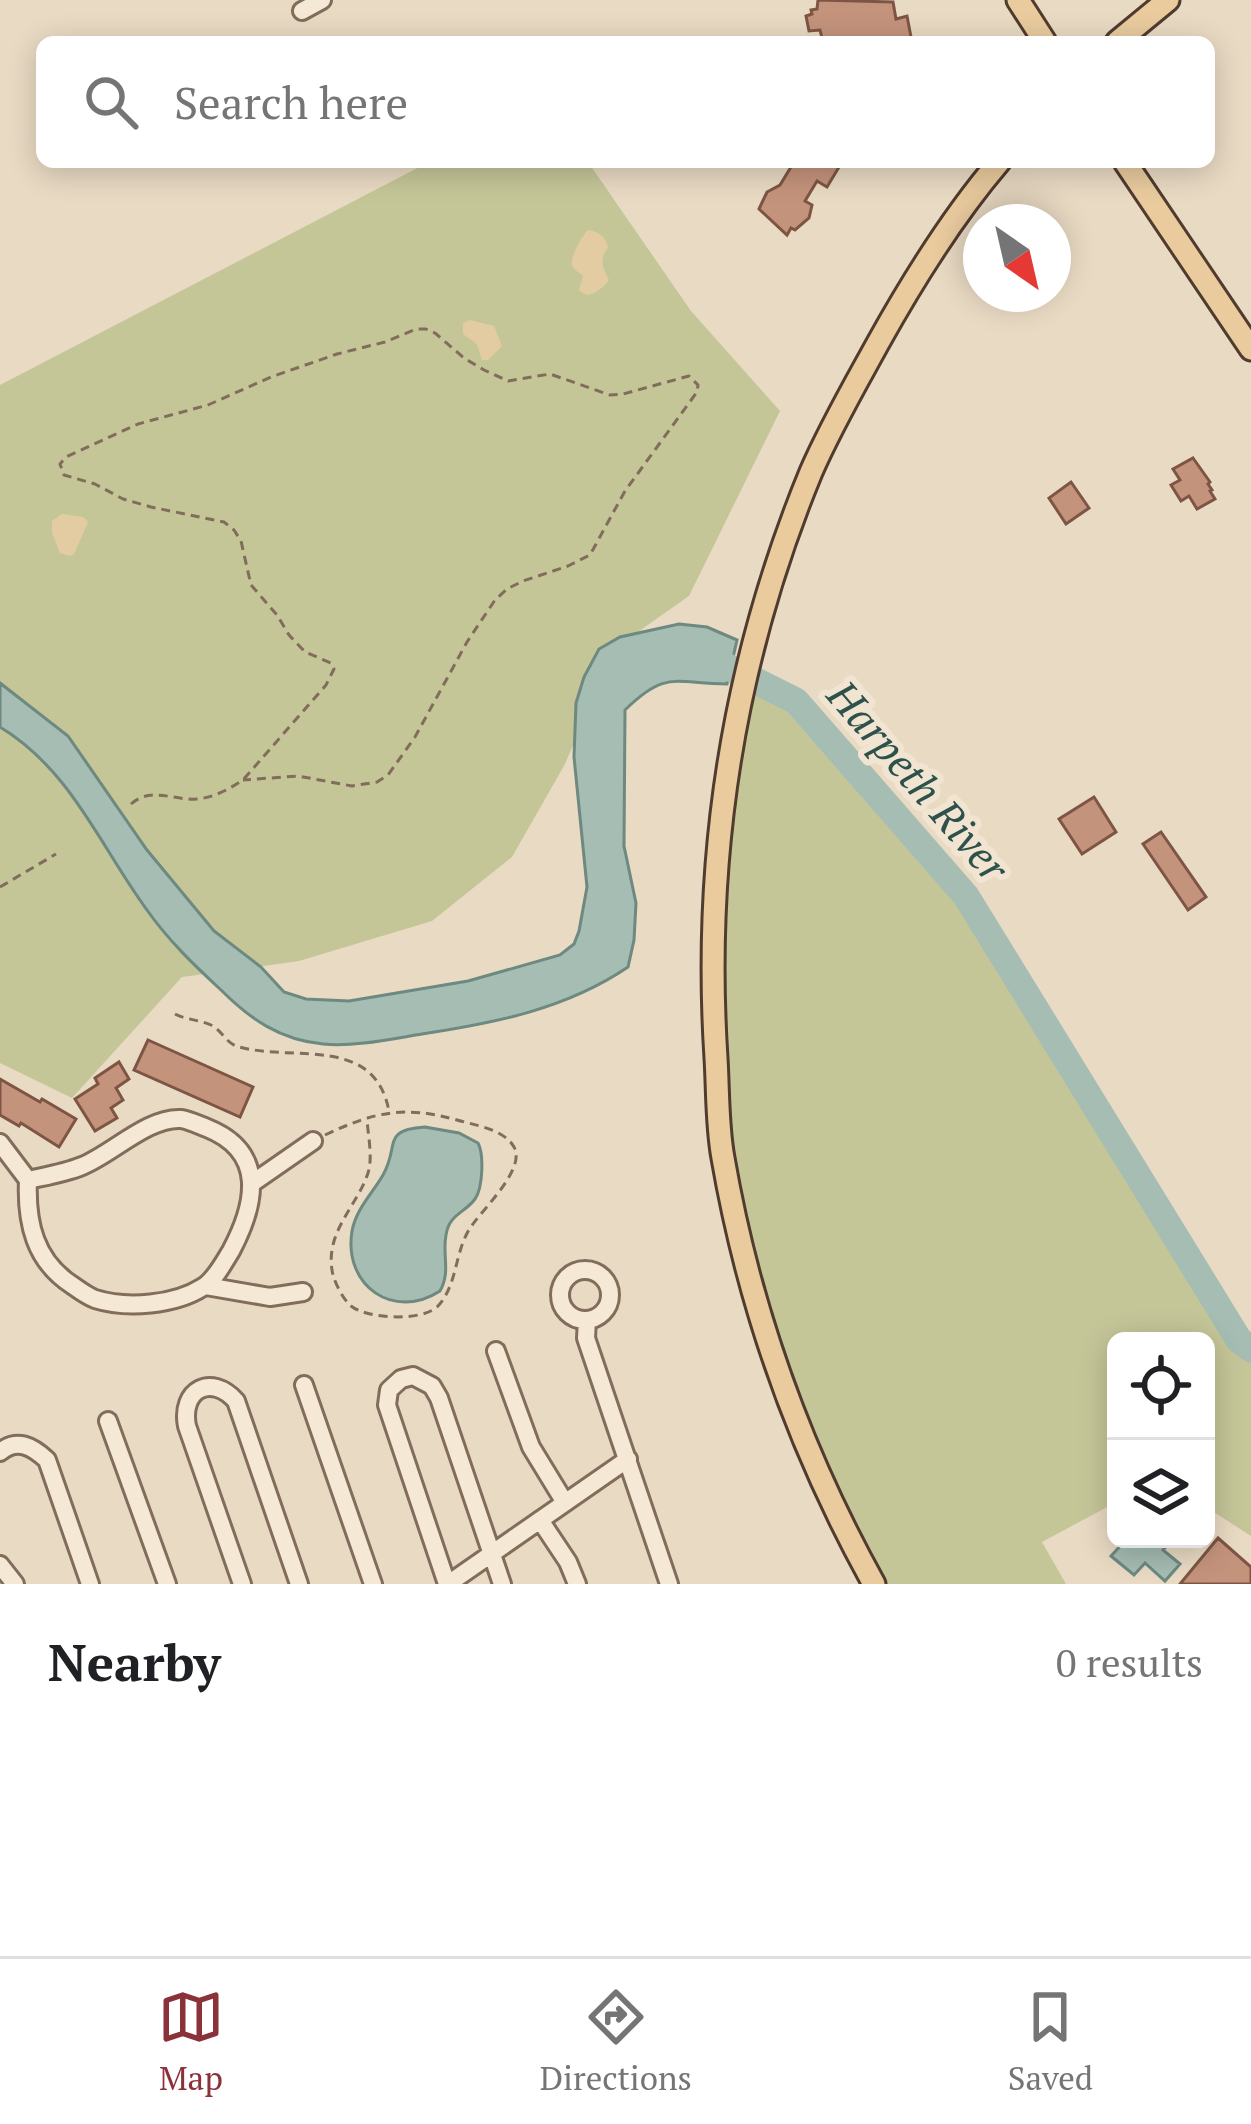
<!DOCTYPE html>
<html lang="en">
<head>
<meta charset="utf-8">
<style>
	body { margin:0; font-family:"PT Serif",serif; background:#f6f6f6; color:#202124 }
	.controls { position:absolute; right:36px; bottom:36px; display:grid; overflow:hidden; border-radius:18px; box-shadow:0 6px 30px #0003 }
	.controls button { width:108px; height:108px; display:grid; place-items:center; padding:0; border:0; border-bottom:3px solid #e0e0e0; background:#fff; color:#202124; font:60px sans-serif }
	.compass { position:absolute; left:963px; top:204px; width:108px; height:108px; border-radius:50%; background:#fff; box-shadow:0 6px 30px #0003; rotate:146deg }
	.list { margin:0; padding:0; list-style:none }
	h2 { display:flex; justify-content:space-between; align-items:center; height:156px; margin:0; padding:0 48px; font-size:51px }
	h2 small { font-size:39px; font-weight:400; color:#757577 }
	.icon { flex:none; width:66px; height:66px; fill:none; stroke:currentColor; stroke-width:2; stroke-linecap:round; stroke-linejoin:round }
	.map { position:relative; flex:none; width:1251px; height:1584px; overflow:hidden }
	.search { position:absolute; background:#fff; box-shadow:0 6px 30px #0003; left:36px; right:36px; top:36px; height:132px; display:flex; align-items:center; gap:30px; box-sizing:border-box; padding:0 42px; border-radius:18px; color:#757577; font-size:45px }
	.sheet { height:372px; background:#fff }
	nav { display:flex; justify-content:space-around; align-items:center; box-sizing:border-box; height:168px; border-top:3px solid #e0e0e0; background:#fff; font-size:33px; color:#757577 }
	nav a { display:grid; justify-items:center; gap:6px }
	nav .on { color:#8b313a }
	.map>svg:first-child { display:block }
</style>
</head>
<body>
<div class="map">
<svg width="1251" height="1584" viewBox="0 0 1251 1584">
	<rect width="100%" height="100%" fill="#e9dac3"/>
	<!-- green -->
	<path fill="#c5c698" d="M429,162H588L691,311L780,411L689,596L615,648L565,764L512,857L432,921L299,961L182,977L72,1098L0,1063V385Z
		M747,680L796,701L966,896L1239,1339L1251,1349V1536L1206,1507V1341H1116V1505H1111L1042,1542L1066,1584H874L842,1525L740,1240L712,1001Z"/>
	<!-- sand -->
	<path fill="#e3cca2" d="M588,230C599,232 605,236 608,247C599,261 602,266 609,280C602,289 589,301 579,290L583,276C580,273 573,269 572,265C570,257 583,234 588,230Z
		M470,320L494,326L502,346L488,360H482L477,344L463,334V323Z
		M62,514L83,517L88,522L74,554L70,556L60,553L52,533V521Z"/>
	<!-- water -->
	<path fill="#a5bdb3" stroke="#6d8980" stroke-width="3" d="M679,624L707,627L737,640L727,684C675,684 667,669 625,710L624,846L636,903L634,940L628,967C566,1009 495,1023 422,1034C391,1039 354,1047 323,1044C280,1040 250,1019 221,990C194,965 168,940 147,910C100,846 71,770 0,727V683L68,736L147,850L214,931L261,967L284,992L306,999L349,1001L468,981L560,955L574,944L579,931L587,887L574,757L576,703L584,677L599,649L620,637Z
		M425,1127L459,1133L478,1143C484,1154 483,1188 475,1199C465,1213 449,1214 446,1235C442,1255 451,1272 440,1291C394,1321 343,1286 352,1231C356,1209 372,1194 383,1175C400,1145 381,1130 425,1127Z
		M1118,1539H1163L1168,1544L1163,1550L1180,1564L1165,1581L1145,1563L1134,1575L1111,1556L1122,1544Z"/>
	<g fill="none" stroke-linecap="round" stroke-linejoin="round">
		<!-- river -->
		<path stroke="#a5bdb3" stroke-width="27" d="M700,657L706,656L796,701L966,896L1239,1340L1251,1349"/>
	</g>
	<!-- building -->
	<path fill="#c4937c" stroke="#7e5544" stroke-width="3" d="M818,0L893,2L896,19L907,16L912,42H823L820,30L809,31L806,16L812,14L811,10L817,9Z
		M794,162H842L827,187L817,181L805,201L812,205L809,218L795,230L791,228L787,235L759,209L767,192L780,185Z
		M1193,458L1210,482L1208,484L1212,490L1210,491L1215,499L1197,509L1189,496L1181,501L1171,485L1180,480L1173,469Z
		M1071,482L1089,508L1066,524L1049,498Z
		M1094,797L1116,832L1082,854L1059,819Z
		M1161,832L1206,897L1188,910L1143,844Z
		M148,1040L253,1087L240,1117L134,1070Z
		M119,1062L129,1079L116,1088L123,1100L111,1108L117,1118L95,1131L75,1099L98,1084L95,1078Z
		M0,1079L40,1102L42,1099L76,1119L59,1147L21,1123L19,1126L0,1115Z
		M1218,1538L1251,1567V1584H1180Z"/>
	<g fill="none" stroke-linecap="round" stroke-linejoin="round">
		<!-- minor casing -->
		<g stroke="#826c5b" stroke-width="22">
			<path id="minor" d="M302,11L322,0
				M0,1143L28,1180C26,1223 35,1261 72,1285C79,1290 87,1296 95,1299C127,1309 175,1305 203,1287C215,1280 224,1262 231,1251C256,1204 267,1152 207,1128C199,1125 189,1120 181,1119C148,1117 112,1154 82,1166C65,1173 46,1176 28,1180
				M251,1184L313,1141
				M560 1295a25 25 0 1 1 50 0a25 25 0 1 1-50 0Z
				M206,1286L270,1297L303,1292
				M587,1320L586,1338L669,1584
				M496,1351L531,1447L564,1501
				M304,1385L373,1584
				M108,1421L167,1584
				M0,1452C17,1438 32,1446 47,1460L90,1584
				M540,1520L568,1562L577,1584
				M0,1565L15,1584
				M242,1584L187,1426C180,1390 211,1373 236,1401L299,1584
				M447,1584L387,1405L389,1390L401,1379L413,1376L432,1386L439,1398L502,1584
				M448,1584L628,1459"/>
		</g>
		<!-- major casing -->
		<g stroke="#503b2f" stroke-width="27">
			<path id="major" d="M1018,0L1045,42
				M1117,42L1168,0
				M1125,162L1251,349
				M874,1584C800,1451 749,1308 723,1158C717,1126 718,1091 716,1058C703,857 734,659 811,472C830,428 855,385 878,343C913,280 952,217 999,162"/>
		</g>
		<!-- path -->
		<path stroke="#826c5b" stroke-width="3" stroke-dasharray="9 6" stroke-linecap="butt" d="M131,804C151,786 174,801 198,799C215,797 229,789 243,780L326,685L334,669L331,663L305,652L289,635L277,615L251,585L241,541L234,530L224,522L151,507L123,499L95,484L64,475L60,464L66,457L138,424L208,405L271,377L337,354L385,342L416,329H426L435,333L464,358L484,370L508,381L550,374L610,395L623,394L689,376L698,385L697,392L625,491L590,555L568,566L523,581L507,589L495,600L467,642L415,737L388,775L377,782L352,786L298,776L243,780
			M0,887L56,854
			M175,1014C187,1020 200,1020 211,1025C223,1031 225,1043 239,1047C297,1062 374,1035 389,1111
			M325,1135C374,1112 404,1105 457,1120C474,1125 504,1129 514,1147C526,1168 485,1207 473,1224C454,1248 459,1283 438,1306C423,1322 367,1319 351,1306C343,1299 336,1285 333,1275C323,1233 357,1207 368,1173C373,1157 368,1136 367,1119"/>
		<!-- minor -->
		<use href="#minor" stroke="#f5e8d5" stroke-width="16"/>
		<!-- major -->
		<use href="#major" stroke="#e9cb9e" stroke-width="21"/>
	</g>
	<g text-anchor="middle" stroke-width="12" stroke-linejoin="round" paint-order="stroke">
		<!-- water labels -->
		<g font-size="42" font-style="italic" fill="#2f514c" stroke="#f1e5d2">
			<text transform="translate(918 781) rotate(49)" y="15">Harpeth River</text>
		</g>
	</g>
</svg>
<div class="controls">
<button><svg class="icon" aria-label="locate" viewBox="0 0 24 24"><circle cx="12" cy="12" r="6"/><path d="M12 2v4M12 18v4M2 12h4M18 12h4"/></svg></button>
<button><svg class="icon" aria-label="layers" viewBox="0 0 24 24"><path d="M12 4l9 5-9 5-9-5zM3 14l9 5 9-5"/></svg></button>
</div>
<svg class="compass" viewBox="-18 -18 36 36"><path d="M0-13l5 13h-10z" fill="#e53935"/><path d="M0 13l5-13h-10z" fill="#757577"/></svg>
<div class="search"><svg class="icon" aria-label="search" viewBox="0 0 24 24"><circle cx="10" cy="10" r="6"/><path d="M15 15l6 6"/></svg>Search here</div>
</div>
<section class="sheet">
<h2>Nearby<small>0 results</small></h2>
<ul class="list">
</ul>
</section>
<nav>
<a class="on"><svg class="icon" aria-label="map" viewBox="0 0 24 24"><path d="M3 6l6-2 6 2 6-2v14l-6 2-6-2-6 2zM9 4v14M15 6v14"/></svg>Map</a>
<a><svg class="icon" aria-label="directions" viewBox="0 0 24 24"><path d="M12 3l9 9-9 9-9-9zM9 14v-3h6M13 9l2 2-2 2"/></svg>Directions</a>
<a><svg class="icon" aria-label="saved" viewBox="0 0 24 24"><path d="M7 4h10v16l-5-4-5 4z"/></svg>Saved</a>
</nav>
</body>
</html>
